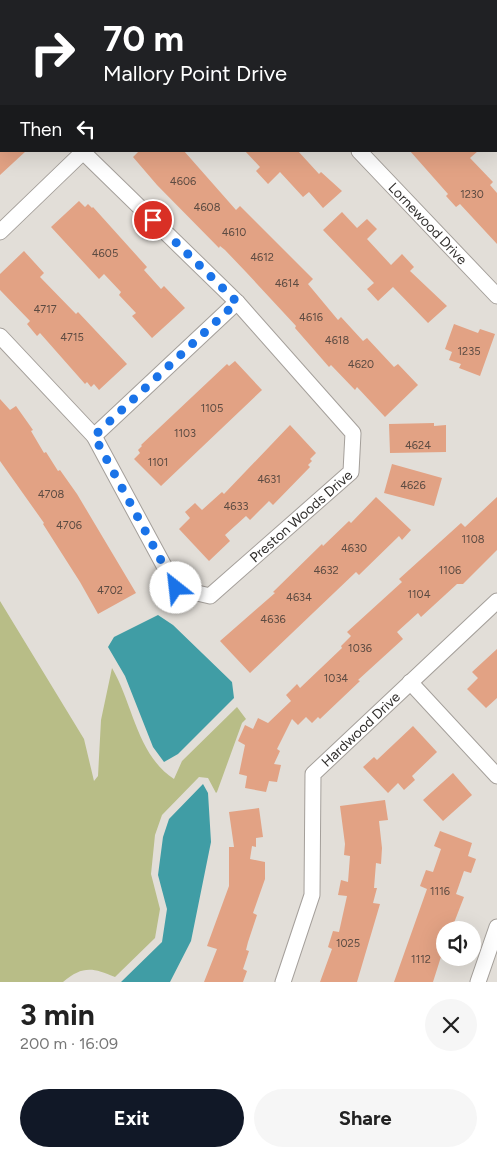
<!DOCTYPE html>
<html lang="en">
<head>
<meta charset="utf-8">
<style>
  :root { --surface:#fff; --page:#f6f6f6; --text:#222; --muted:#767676; --accent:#111827 }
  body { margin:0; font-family:Figtree,sans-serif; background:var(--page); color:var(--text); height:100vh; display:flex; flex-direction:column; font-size:19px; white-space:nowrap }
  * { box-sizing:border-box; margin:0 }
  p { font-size:16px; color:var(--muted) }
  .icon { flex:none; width:28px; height:28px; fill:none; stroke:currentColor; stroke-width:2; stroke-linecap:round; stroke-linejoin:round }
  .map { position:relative; height:982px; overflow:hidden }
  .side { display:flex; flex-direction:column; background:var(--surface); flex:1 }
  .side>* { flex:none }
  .top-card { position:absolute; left:0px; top:0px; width:498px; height:152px; box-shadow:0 5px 20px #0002; background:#202124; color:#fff; overflow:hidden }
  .tools { position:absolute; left:436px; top:921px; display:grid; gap:10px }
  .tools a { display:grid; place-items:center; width:45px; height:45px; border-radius:50%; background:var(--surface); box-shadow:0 5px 20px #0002; font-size:25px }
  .pin { position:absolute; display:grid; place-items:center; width:42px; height:42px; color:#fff; margin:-21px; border:2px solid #fff; border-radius:50%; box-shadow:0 1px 5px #0007 }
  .me { position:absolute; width:55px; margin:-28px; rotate:331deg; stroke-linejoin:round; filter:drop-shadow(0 0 4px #0008) }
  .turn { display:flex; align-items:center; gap:18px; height:105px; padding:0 20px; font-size:22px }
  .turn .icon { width:65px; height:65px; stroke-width:2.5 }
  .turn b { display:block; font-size:35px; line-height:42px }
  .then { display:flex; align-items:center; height:48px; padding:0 20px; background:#0003; gap:10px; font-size:19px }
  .round { display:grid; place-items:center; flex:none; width:52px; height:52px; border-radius:26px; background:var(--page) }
  .overview { display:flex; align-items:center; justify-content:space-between; height:85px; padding:0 20px }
  h1 { font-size:30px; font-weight:700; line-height:38px }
  .action { display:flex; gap:10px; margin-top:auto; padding:10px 20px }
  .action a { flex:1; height:58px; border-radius:30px; background:var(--accent); color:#fff; font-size:20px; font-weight:700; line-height:58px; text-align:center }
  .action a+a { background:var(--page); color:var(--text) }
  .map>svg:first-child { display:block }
  .green { fill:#b8bd87 }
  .water { fill:#409da5 }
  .building { fill:#e2a284 }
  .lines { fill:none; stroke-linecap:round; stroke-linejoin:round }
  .minor-casing { stroke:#a49f9a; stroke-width:17 }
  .minor { stroke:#fff; stroke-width:15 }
  .route { stroke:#1a73e8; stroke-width:9; stroke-dasharray:0 16.2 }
  .labels { text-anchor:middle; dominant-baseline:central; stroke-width:4.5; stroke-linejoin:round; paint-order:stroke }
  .number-label { font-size:11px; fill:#5c4b42 }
  .street-label { font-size:14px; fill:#302e2c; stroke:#e2ded8 }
</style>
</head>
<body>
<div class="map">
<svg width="497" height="982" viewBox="0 0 497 982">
  <rect width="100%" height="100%" fill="#e2ded8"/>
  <!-- green -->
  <path class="green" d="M0,601L84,739L94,781L98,776L101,720L112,668C133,704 137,755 174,779L182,761L237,707L246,719L242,723L217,792L216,793L208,778L199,777L162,815L155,835L151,874L160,909L155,938L115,977C92,967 82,966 63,982H0Z"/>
  <!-- water -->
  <path class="water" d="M158,615L173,625L232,682L234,698L178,754L164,762L153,747L125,676L108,647L114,637Z
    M203,784L208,793L211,842L191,941L170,982H121L162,942L167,909L158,875L163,837L169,819Z"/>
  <!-- building -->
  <path class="building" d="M0,151H26L0,175Z
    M139,151H184L236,210L240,206L313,279L308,284L338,320L341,317L363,341L367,338L394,367L398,364L418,385L385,417L357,387L355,390L331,365L329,367L295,328L296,326L246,272L225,250L220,246L219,248L157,185L133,157Z
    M245,151H298L319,174L321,172L342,191L323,208L309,192L303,197L280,172L268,184L256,171L260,167Z
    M410,151H478L470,158L493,182L490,185L497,193V244L460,204L456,207L446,196L448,194Z
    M79,201L85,207L88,204L92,208L93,207L147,267L144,270L161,289L164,286L185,308L152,338L132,316L136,313L119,295L121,292L104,274L99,279L51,227Z
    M342,212L357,228L367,219L377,229L367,239L391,265L402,254L414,267L410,271L447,306L428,323L393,287L378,301L367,289L374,283L323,230Z
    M24,251L44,273L40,277L76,314L78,312L127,364L99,390L94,384L91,387L87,382L85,384L40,333L37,336L27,324L30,321L0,290V274Z
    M454,324L478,333L480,329L495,334L480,376L459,368L461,364L449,360L452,352L445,349Z
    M235,361L262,390L161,486L134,459L140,453L138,450L142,446L141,445L227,364L229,366Z
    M0,399L10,410L16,406L33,430L31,431L44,453L46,452L58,471L60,470L77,494L136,593L98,614L80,582L43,524L44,523L0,461Z
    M434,423V426L446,425V452L390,453L389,424Z
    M290,425L316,453L310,459L312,461L308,465L310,467L273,505L269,501L250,520L246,516L225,535L230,541L209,561L179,529L190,518L185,512L195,503L202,510L222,492L224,494Z
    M392,464L442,478L434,506L384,493Z
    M376,497L411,530L402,540L399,536L359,575L356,572L250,673L220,641L275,593L273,592L322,544L323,546L349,521L351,523Z
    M497,497V550L463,584H457L421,617L418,613L397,632L403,639L358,680L360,681L320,719L318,717L312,723L306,717L298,725L292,719L277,749L280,751L274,764L281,765L277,782L269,781L266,792L245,788L247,776L239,774L245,745L238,741L245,725L253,729L258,718L268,723L291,701L286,695L297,684L300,688L342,648L341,646L351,636L347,632L402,582L399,579L461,523L465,527Z
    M497,649V698L486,708L467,689L478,678L472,672Z
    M413,726L437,752L412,776L415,780L404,790L398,783L388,793L363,767L374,757L377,760Z
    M453,773L472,795L443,821L423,800Z
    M385,800L388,820L379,821L382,848L381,864L376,863L374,888H377L373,903L380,904L357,982H320L332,949L328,947L333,931L339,932L347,896L338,895L341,880L348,882L350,856L344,855L345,844L340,806Z
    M259,808L263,837L256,838V847L252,846L250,859L265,862V879L253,913L257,915L248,942L246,950L249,951L243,969L247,971L243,982H204L217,949L207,946L229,886V847H234L229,812Z
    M440,831L472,843L468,856L476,859L471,873L464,871L456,894L464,897L452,928L445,926V944L433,982H394L427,889L420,886L426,870L433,872L441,849L434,846Z"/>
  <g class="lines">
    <defs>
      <g id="minor">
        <path d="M217,0L218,1"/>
        <path d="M493,0L495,1"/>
        <path d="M0,53L1,54"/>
        <path id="s1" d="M359,151L497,296"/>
        <path d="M0,232L83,152"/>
        <path id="s2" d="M0,336L94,436L176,588L210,596L351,472L353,433L237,302L82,151"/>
        <path d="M94,436L237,302"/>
        <path d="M410,682L497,776"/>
        <path id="s3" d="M283,982L312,895L313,774L497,601"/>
        <path d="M478,982L497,927"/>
      </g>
    </defs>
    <!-- minor casing -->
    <use href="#minor" class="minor-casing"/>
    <!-- minor -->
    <use href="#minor" class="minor"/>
  </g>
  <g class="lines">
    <!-- route -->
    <path class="route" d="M153,220L237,302L94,436L176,588"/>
  </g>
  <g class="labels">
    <!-- number labels -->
    <g class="number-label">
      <text x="183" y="181">4606</text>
      <text x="472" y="194">1230</text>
      <text x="207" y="207">4608</text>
      <text x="234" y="232">4610</text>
      <text x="105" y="253">4605</text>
      <text x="262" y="257">4612</text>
      <text x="287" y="283">4614</text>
      <text x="45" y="309">4717</text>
      <text x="311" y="317">4616</text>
      <text x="72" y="337">4715</text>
      <text x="337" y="340">4618</text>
      <text x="469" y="351">1235</text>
      <text x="361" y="364">4620</text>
      <text x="212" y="408">1105</text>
      <text x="185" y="433">1103</text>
      <text x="418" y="445">4624</text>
      <text x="158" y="462">1101</text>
      <text x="269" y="479">4631</text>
      <text x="413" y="485">4626</text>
      <text x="51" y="494">4708</text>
      <text x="236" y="506">4633</text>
      <text x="69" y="525">4706</text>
      <text x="473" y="539">1108</text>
      <text x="354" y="548">4630</text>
      <text x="326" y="570">4632</text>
      <text x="450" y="570">1106</text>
      <text x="110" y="590">4702</text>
      <text x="419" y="594">1104</text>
      <text x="299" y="597">4634</text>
      <text x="273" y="619">4636</text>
      <text x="360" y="648">1036</text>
      <text x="336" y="678">1034</text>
      <text x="440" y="891">1116</text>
      <text x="348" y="943">1025</text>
      <text x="421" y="959">1112</text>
    </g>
    <!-- street labels -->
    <g class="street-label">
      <text stroke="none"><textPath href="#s1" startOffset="100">Lornewood Drive</textPath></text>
      <text stroke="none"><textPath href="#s2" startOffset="466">Preston Woods Drive</textPath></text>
      <text stroke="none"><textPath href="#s3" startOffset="278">Hardwood Drive</textPath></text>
    </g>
  </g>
</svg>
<div class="tools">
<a><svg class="icon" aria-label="sound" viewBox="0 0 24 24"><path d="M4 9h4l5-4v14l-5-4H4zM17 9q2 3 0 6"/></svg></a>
</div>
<div class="pin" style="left:153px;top:220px;background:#d93025"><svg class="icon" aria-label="arrive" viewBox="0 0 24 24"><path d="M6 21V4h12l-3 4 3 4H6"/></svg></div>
<svg class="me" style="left:176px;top:588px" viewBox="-20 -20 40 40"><circle r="19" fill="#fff"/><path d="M0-13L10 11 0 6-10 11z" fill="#1a73e8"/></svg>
<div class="top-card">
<div class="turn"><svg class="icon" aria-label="right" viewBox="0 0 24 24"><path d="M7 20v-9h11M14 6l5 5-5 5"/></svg><div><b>70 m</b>Mallory Point Drive</div></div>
<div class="then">Then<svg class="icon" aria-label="left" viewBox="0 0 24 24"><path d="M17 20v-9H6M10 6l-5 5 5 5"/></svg></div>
</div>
</div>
<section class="side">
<div class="overview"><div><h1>3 min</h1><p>200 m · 16:09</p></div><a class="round"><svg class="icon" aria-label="close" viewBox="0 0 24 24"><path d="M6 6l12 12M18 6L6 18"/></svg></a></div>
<div class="action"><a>Exit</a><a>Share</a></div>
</section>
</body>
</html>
